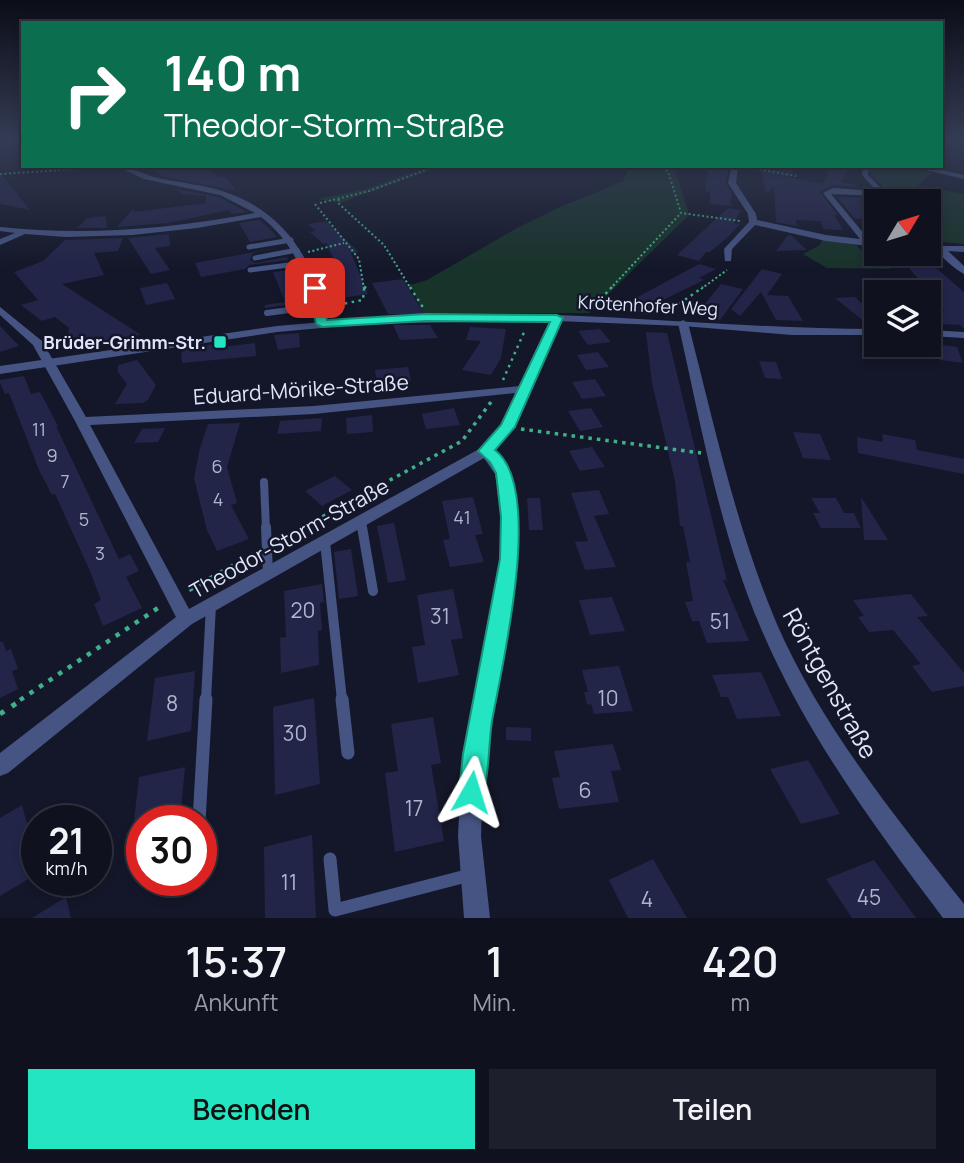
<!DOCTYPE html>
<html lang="de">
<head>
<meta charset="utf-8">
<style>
  :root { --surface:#0f111f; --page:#1d1f2c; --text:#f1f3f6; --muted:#9b9da4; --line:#2f313d; --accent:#23e5c2 }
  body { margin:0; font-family:Manrope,sans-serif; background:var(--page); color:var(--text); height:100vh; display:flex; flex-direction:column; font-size:26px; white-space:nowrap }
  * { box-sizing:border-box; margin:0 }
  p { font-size:23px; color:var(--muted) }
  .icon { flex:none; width:38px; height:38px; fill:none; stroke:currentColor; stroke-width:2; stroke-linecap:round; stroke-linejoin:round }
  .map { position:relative; height:918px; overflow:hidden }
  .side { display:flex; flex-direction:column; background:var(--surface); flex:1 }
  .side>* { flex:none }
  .top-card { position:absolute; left:21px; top:21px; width:922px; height:147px; border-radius:0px; box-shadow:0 4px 10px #0003,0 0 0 2px var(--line); background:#0b6e4f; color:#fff; overflow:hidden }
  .needle { width:46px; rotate:52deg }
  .fabs { position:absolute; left:864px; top:189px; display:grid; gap:14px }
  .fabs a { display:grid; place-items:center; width:77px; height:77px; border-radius:0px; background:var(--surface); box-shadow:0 4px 10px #0003,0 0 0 2px var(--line); font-size:35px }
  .speed { position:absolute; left:21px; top:805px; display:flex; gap:14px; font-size:35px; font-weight:700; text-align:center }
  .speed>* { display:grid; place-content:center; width:91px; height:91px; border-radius:50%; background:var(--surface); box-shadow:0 4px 10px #0003,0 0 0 2px var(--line); line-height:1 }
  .speed small { font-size:18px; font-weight:400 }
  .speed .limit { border:10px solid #d22; background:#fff; color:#111 }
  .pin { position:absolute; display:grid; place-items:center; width:60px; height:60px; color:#fff; margin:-30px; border-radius:14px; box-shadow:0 4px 10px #0006 }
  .me { position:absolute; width:77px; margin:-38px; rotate:6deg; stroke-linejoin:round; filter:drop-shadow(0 0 5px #0008) }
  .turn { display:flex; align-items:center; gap:24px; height:147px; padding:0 28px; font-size:32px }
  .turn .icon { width:91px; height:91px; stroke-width:2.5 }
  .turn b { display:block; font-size:49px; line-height:60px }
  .eta { display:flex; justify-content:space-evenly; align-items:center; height:119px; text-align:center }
  .eta b { font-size:42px; font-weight:600; line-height:49px }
  .action { display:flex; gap:14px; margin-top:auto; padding:14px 28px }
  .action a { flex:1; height:80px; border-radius:0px; background:var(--accent); color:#111; font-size:28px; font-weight:600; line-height:80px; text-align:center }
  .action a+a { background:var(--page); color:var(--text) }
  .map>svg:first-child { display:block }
  .green { fill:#18332a }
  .building { fill:#222548 }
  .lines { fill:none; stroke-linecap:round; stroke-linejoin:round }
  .path-far4 { stroke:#40b08a; stroke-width:2; stroke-dasharray:2 2.5; stroke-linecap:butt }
  .path-far3 { stroke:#40b08a; stroke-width:2.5; stroke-dasharray:2.5 4.5; stroke-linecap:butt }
  .path-far2 { stroke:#40b08a; stroke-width:3.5; stroke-dasharray:3.5 5; stroke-linecap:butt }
  .path-far1 { stroke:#40b08a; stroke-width:4.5; stroke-dasharray:4.5 7; stroke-linecap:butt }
  .path { stroke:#40b08a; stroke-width:5; stroke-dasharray:5 9; stroke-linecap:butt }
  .service-far4 { stroke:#455483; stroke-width:5 }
  .service-far3 { stroke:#455483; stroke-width:6 }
  .service-far2 { stroke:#455483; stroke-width:8 }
  .service-far1 { stroke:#455483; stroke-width:10 }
  .service { stroke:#455483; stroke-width:13 }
  .minor { fill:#455483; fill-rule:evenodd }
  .tertiary { fill:#455483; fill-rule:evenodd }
  .route { fill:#23e5c2; stroke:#17957e; stroke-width:2 }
  .poi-dot { fill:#23e5c2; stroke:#141729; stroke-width:2.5 }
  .labels { text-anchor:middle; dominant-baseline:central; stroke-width:5; stroke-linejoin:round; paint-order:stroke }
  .far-street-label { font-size:18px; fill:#e0e5fb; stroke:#141729 }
  .far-poi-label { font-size:18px; font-weight:bold; fill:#e0e5fb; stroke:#141729; text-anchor:end }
  .number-label { font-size:18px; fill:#b0b5ce }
  .street-label { font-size:21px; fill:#e0e5fb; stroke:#141729 }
  .near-number-label { font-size:21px; fill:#b0b5ce }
  .near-street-label { font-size:24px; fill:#e0e5fb; stroke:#141729 }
</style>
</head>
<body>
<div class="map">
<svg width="964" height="918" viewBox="0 0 964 918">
  <rect width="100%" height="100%" fill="#141729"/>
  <!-- green -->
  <path class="green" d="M430,166H441L340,203L317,199L366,189Z
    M631,166H664L675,169L689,215L589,313H423L410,285L427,280L517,228L562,206L622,182Z
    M874,166H897L933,173L917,185L964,194V244L944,242L929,229V201H898L871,175L870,168Z
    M823,239L856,245L865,254H876L891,269L827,268L803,254L820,245Z"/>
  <!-- building -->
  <path class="building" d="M150,166H202L218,177L224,176L237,191L162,176Z
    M759,166H798L787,177L823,184L831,166H848L842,183L855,184L856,187L833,185L820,192L838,215H834L843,230L824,229L820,221L796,220L797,226L776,222L774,186L767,194Z
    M709,167L729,169L725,182L731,192V206L710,204V192L705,191Z
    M0,173L30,210L0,204Z
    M176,189L219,197L247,212L232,214L229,210L168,223L117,227L134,208V212L206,203V196L183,194Z
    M837,197L870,198L869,202H873L867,220L854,218Z
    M728,208L741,210L734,223L740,224L730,235L710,252H706L699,261L677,255Z
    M106,216L107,228H77L87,218Z
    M260,220L269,228L277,237L250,242L239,223Z
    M326,221L359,252L351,253L368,294L341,298L334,284L340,283L333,270L339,269L326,243L323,244L310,232L316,231L308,224Z
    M169,234L170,246L155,248L170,270L151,274L128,238Z
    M788,235L792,236L807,250L776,251Z
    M123,238L118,251L94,253L104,275L62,284L141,335L66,347L69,328L55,317L42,321L21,305L38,300L14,272L43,261L65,240Z
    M281,247L253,253L250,260L255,263L287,257L288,260L249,265L245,269L201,277L195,263Z
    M910,254H920L964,292V329L960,325L941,324L930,311H945L929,297V292L921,289H927L903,261L906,262L902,257L910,258Z
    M699,264L716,269L699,278L704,280L657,303L662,305L646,315L621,306Z
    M762,269L782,274L767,295L788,296L803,321L776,320L761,292L740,316L731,309Z
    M292,270L304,297L298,298L300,303L265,308V305L285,302L273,272Z
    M403,279L411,292L424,314H388L372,283Z
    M167,283L175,299L146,305L140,288Z
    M721,284L743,289L720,320L697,314Z
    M855,297L877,318V326H870L835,298Z
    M393,325H430L438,338L400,340Z
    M0,326L19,346L0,352Z
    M470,327L506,329L501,358L491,375L462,370L481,341L466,340Z
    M600,329L611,342L588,345L578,331Z
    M646,332L667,333L727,581L723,580L749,641L707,643L699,621H692L685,602L693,601L686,562H690L683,526H680L675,481L652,383Z
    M299,333L300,347L278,350L274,335Z
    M221,343L222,347L255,343L256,356L182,363L181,349Z
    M934,344L957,347L963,363L940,360Z
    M598,352L609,367L586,370L577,355Z
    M137,360L156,385L148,400L143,403L115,404L127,384L118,372V365Z
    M759,361L776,362L782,379L765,378Z
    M408,367L411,381L377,384L375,370Z
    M24,376L31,394L40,392L58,426H56L119,559L130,554L139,571L126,577L142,608L103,626L94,604L101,600L90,571L55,494L52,495L39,470L9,393L5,394L0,383V380Z
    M595,379L606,396L582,399L572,382Z
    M454,408L460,425L426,429L422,414Z
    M591,408L603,427L580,431L568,411Z
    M372,415L373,432L347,434L346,418Z
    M322,418L321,431L277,434L280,421Z
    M240,423L227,467L237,503L231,505L249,539L217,551L207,530L194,478L200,448L208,424Z
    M165,428L158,442L134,443L142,429Z
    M793,432L820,434L831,460L803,458Z
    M882,434L915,440L917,450L964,459V474L858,453L857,437L883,442Z
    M592,447L605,467L580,471L569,451Z
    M335,476L352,490L322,506L305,491Z
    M599,490L609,514L594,516L616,567L585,570L575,542L588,541L571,493Z
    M473,497L483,534L475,535L484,562L450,567L443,540L450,539L442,501Z
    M861,497L888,540H864Z
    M527,498H540L543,530H529Z
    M811,498H836L844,513H854L861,528H821L813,513H820Z
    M394,523L406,580L388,583L377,526Z
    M351,549L358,596L339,599L334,552Z
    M322,584L324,602L320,603L322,630L318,631L319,665L281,673L280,638L286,637L284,591Z
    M453,589L463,638L451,640L459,675L418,683L412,647L425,645L417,595Z
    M911,594L928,616L917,617L964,673V686L932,692L912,666L921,664L893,630L869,632L858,617L864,616L853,600Z
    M612,597L625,631L590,635L579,600Z
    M0,642H3L6,651L11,649L18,669L12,671L18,689L0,698Z
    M619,666L633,711L594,714L591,704L587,705L584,692H588L582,670Z
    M195,671L191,731L147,741L155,678Z
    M761,672L781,716L737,719L728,697H721L712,675Z
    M314,698L320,784L275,795L273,707Z
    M433,717L441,763L431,765L444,841L395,852L385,773L398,771L391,724Z
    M506,727L531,728V741L506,740Z
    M613,744L621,770L611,771L619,802L559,809L552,778L560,777L554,751Z
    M808,760L840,814L801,824L770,769Z
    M185,767L180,821H134L139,777Z
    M22,805L37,861V874L0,896V818Z
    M312,835L316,918H265L264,847Z
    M653,859L687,918H628L609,880Z
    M874,860L916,918H852L826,879Z
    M66,897L71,918H32Z"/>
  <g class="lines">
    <!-- path-far4 -->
    <path class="path-far4" d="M653,166L668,171L681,213L740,221
      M746,167L796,176
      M0,174L110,167
      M339,199L338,203L384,245L411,289
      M320,203L369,191L437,166
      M315,204L359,259L364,289
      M308,252L344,243
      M610,289L681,213
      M701,289L727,270"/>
    <!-- path-far3 -->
    <path class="path-far3" d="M364,287L370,289
      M410,287L424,309
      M331,306L363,300L364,289
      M591,309L612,287
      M668,312L703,287
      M503,380L525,330"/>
    <!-- path-far2 -->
    <path class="path-far2" d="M521,429L701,453
      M300,529L462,441L491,402"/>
    <!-- path-far1 -->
    <path class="path-far1" d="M278,541L304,527
      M189,590L256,553
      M20,700L161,606"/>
    <!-- path -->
    <path class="path" d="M0,714L23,699"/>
    <!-- service-far4 -->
    <path class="service-far4" d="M249,247L291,240
      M255,258L297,250
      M250,270L304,263"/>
    <!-- service-far3 -->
    <path class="service-far3" d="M267,313L319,306"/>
    <!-- service-far2 -->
    <path class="service-far2" d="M264,482L266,529
      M361,522L362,529"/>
    <!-- service-far1 -->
    <path class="service-far1" d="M266,527L268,574
      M362,527L373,591
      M325,542L342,700
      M206,700L211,605"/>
    <!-- service -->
    <path class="service" d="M342,699L348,753
      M199,821L206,699
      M330,859L335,910L470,875"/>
    <!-- minor -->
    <path class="minor" d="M116,166C131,166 146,176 162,179C183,183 204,185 225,192C287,213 315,262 327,324L326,326H318L317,324C309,282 296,244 261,217L197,228L132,235L66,237L25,234L0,245V239L15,233L0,231V227C86,236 170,229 255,213L220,195L144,179Z
      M732,166H738L736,183L756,214L757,220L826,235L860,239L823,193L833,188L877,191L862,175L863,166H869L868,175L894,201H886L881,196L831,194L870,241H877V247L826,241L755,225L732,249L731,261H725L724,249L749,222L748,214L728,183Z
      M929,236L942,246H964V252L948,251L964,266V274C953,268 929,247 929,236Z
      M0,307L42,341L86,417L314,406L520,386L552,318L553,316H561L562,318L514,427L493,451L509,473L516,507L517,548L506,641L483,775L481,836L490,918H464L458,836L461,775L488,641L501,548V507L495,474L484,458L192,624L8,773L0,776V753L176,617L75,421L33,345L0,315ZM516,393L501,426L481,448L189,609L90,425L314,414Z
      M683,320L688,323C714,424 736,527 776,622C821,726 895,816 964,904V918H943C874,826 805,733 760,626C719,530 701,424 678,323Z"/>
    <!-- tertiary -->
    <path class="tertiary" d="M908,166H922L964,175V179Z
      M557,315C664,319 770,329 877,329V335H792L683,326L557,321L377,323L277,332L0,374V366L277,326L377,317Z
      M929,330L964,332V338L929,336Z"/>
  </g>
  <!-- sky -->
  <linearGradient id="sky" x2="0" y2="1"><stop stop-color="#0b0d17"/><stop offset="0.52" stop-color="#343c54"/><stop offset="1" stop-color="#343c54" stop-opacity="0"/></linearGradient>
  <rect width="964" height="268" fill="url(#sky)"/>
  <!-- route -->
  <path class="route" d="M315,284L321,288L327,320L426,314L557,315L563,318L515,427L495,450C545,488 502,665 492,721C488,746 490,778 480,801L471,805L462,801L459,792L463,754L500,559L501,517L496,473L490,462L478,451L501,425L550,322L426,321L322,327L316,324L309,288Z"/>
  <!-- markers -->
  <rect class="poi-dot" x="213" y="335" width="14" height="14" rx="3.5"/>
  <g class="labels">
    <!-- far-street labels -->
    <g class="far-street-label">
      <text transform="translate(648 305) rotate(3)">Krötenhofer Weg</text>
    </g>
    <!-- far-poi labels -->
    <g class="far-poi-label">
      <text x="206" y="342">Brüder-Grimm-Str.</text>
    </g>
    <!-- number labels -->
    <g class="number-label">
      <text x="39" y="429">11</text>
      <text x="52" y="455">9</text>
      <text x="217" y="466">6</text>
      <text x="65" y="481">7</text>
      <text x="218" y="499">4</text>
      <text x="462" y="517">41</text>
      <text x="84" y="519">5</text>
      <text x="100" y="553">3</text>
    </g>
    <!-- street labels -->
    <g class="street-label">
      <text transform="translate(301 389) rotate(-4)">Eduard-Mörike-Straße</text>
      <text transform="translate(289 538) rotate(-29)">Theodor-Storm-Straße</text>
    </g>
    <!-- near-number labels -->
    <g class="near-number-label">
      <text x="303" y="610">20</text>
      <text x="440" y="616">31</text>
      <text x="720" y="621">51</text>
      <text x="608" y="698">10</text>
      <text x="172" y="703">8</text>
      <text x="295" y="733">30</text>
      <text x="585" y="790">6</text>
      <text x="414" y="808">17</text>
      <text x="289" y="882">11</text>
      <text x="869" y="897">45</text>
      <text x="647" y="899">4</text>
    </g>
    <!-- near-street labels -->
    <g class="near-street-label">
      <text transform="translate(831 683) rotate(61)">Röntgenstraße</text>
    </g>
  </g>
</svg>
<div class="fabs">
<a><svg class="needle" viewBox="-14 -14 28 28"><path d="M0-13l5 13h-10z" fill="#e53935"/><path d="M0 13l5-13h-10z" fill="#9b9da4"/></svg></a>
<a><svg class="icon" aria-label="layers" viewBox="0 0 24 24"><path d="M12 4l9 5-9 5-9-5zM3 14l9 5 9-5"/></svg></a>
</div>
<div class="speed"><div>21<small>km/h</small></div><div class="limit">30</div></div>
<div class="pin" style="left:315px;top:288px;background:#d93025"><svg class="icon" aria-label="arrive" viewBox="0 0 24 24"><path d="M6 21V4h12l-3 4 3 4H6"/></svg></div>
<svg class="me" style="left:471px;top:792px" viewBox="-20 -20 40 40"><path d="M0-17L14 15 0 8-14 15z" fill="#23e5c2" stroke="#fff" stroke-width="4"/></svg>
<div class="top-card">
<div class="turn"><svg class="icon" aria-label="right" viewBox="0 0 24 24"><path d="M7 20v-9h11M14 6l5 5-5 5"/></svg><div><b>140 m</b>Theodor-Storm-Straße</div></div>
</div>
</div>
<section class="side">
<div class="eta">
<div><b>15:37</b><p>Ankunft</p></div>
<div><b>1</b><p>Min.</p></div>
<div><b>420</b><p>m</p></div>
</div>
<div class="action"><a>Beenden</a><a>Teilen</a></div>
</section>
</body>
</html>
